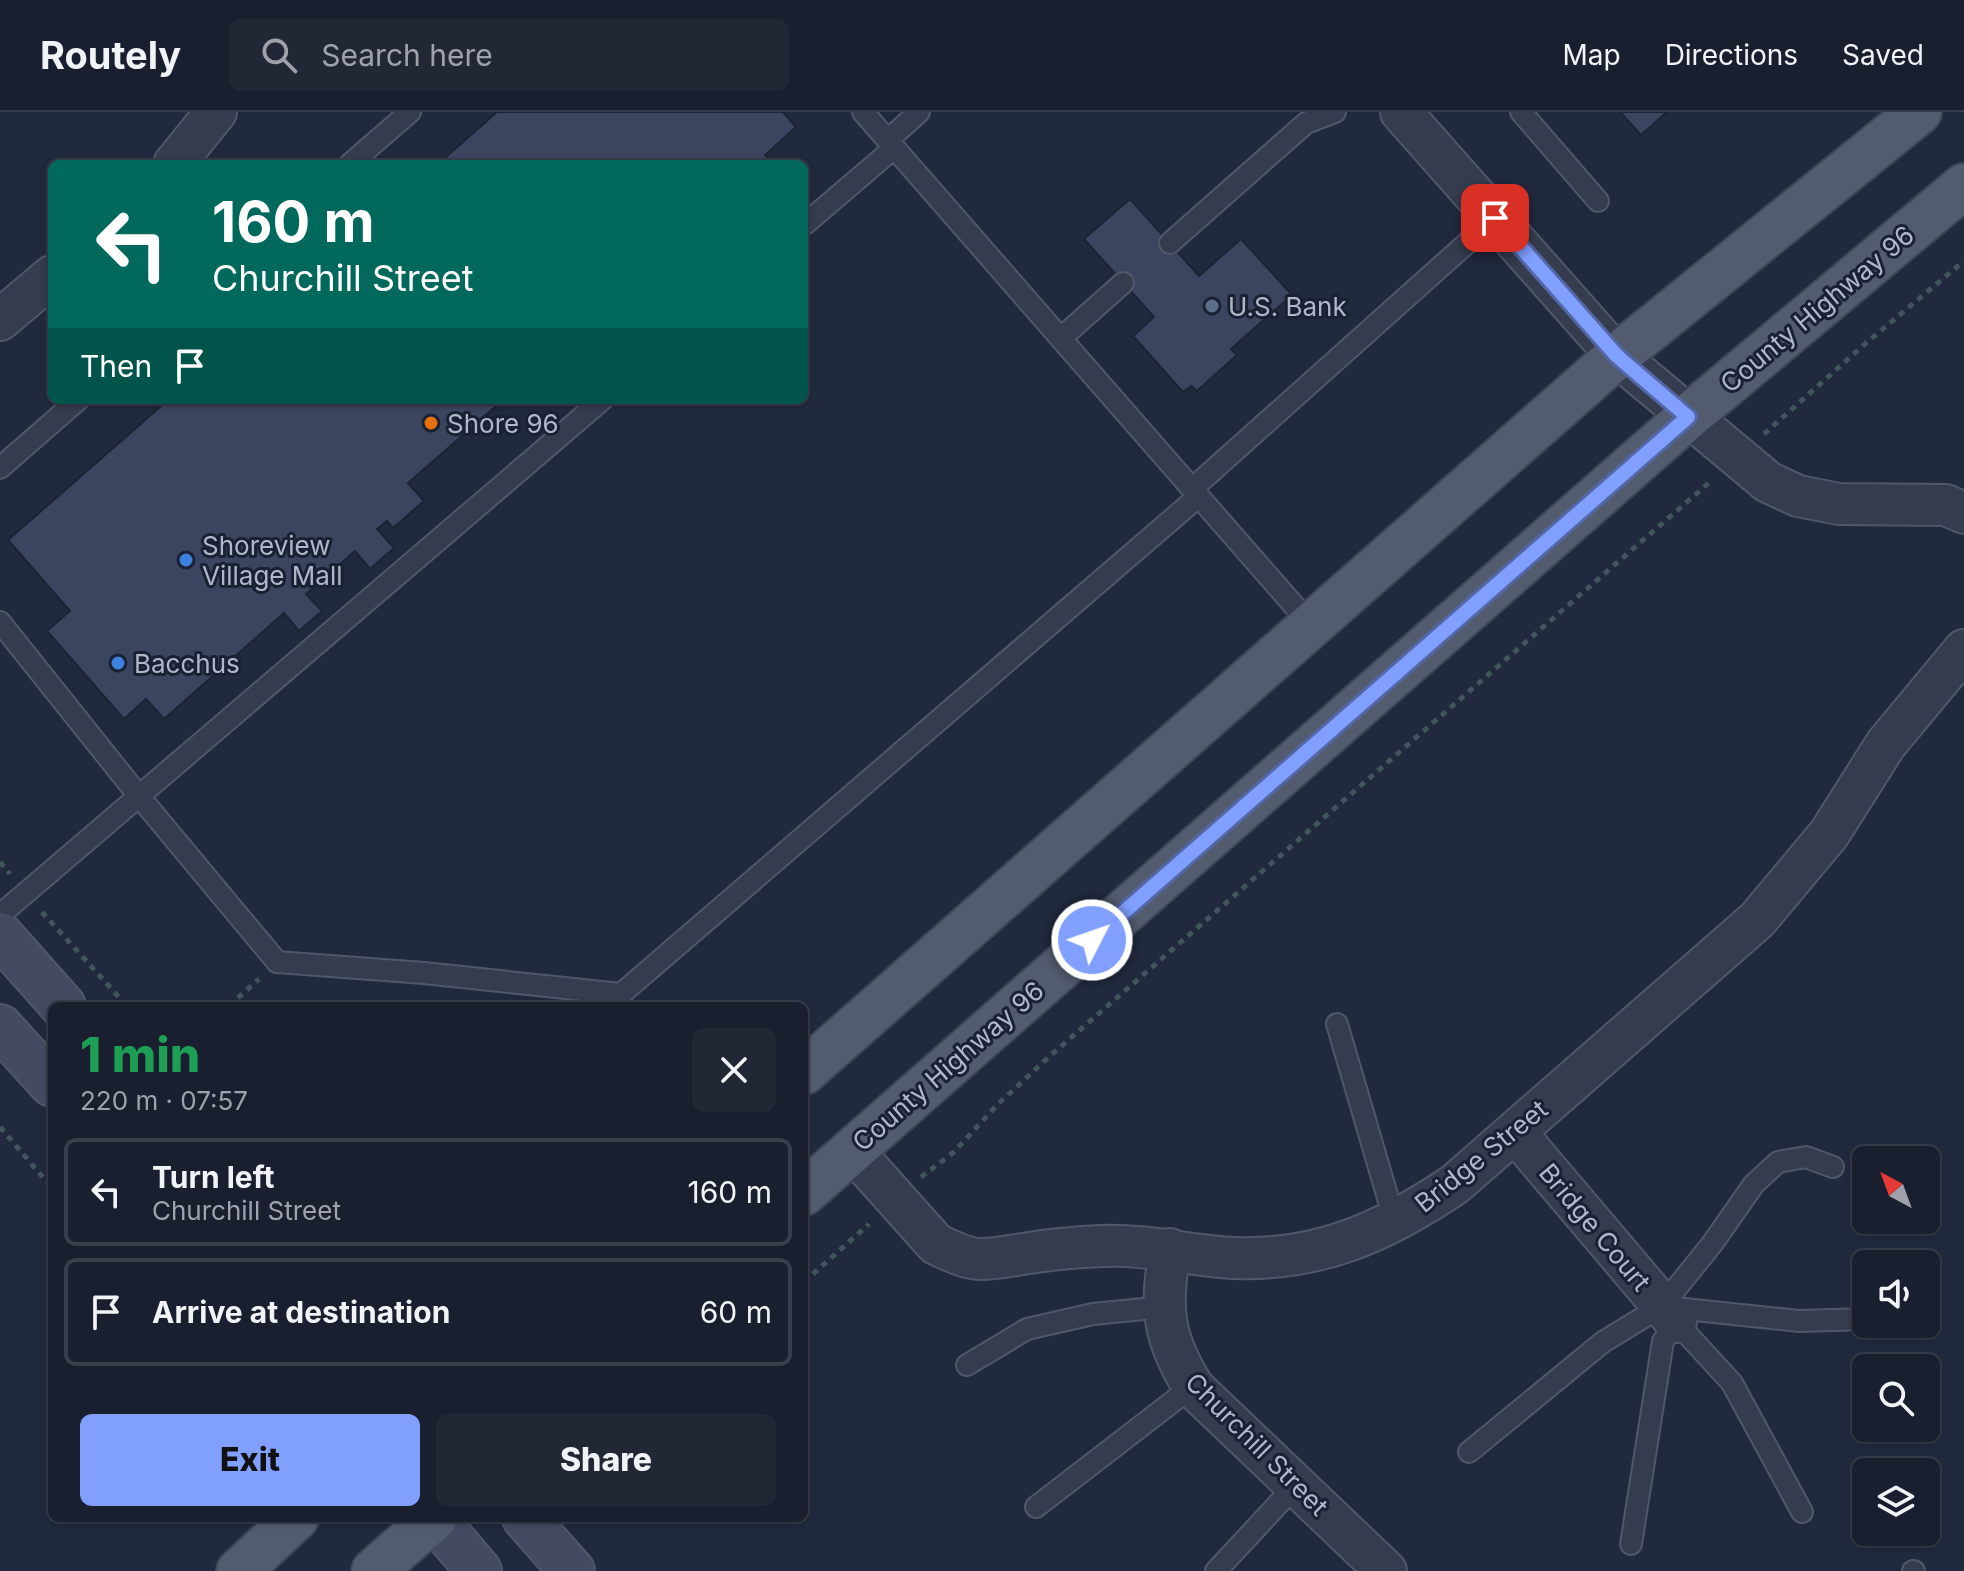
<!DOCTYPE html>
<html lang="en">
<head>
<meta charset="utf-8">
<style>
  :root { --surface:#191f2e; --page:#222736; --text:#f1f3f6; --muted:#9fa2aa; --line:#373d4a; --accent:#809fff }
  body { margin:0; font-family:Inter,sans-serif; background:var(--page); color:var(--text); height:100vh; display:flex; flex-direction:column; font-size:30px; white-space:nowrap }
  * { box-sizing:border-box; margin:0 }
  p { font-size:26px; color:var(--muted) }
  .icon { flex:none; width:44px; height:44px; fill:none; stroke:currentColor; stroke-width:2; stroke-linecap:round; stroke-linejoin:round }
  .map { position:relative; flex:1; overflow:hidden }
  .sheet { position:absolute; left:48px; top:890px; width:760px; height:520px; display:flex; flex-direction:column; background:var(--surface); border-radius:12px; box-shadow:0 2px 6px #0004,0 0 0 2px var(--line) }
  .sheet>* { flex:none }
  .top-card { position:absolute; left:48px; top:48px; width:760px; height:244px; border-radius:12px; box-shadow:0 2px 6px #0004,0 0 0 2px var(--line); background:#00695c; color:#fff; overflow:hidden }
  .needle { width:52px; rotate:319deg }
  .buttons { position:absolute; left:1852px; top:1034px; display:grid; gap:16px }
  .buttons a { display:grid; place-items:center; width:88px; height:88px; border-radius:12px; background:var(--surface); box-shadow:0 2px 6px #0004,0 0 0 2px var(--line); font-size:40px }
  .pin { position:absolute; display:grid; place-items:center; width:68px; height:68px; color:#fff; margin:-34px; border-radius:16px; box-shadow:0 4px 12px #0006 }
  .me { position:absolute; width:88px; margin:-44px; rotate:49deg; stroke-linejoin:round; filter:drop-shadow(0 0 6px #0008) }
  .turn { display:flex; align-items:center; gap:28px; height:168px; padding:0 32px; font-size:36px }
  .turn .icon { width:104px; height:104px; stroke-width:2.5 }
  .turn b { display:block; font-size:56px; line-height:68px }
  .then { display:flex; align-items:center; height:76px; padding:0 32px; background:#0003; gap:16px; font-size:30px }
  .round { display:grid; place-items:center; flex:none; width:84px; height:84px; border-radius:12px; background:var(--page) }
  .headline { display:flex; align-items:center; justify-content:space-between; height:136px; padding:0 32px }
  h1 { font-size:48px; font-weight:800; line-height:60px; color:#1e9e55 }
  .action { display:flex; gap:16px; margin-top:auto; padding:16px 32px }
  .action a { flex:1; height:92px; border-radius:12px; background:var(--accent); color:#111; font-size:32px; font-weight:800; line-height:92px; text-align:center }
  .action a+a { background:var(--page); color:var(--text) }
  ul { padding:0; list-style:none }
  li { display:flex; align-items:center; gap:24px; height:108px; margin:0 16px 12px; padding:0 16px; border:4px solid var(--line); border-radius:12px }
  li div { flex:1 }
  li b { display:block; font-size:30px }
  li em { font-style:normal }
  header { display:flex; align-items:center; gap:48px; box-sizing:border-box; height:112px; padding:0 40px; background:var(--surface); border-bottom:2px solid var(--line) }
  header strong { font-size:38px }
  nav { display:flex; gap:44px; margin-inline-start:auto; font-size:28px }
  .search { width:560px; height:72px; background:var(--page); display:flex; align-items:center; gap:20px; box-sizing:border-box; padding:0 28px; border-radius:12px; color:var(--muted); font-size:30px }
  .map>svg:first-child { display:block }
  .building { fill:#3c455f; stroke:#1c2335; stroke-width:2 }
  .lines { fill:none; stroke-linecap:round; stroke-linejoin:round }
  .service-casing { stroke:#505769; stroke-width:24 }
  .minor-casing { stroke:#505769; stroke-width:44 }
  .secondary-casing { stroke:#505769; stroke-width:48 }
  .primary-casing { stroke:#3e4557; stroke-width:48 }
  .path { stroke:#41555c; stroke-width:5; stroke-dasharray:6 6; stroke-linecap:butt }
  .service { stroke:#353c4e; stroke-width:20 }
  .minor { stroke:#353c4e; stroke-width:40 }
  .secondary { stroke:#434a62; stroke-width:44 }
  .primary { stroke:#535b6e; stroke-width:44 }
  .route-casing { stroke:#5367a6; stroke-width:20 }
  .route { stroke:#809fff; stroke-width:14 }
  .service-dot { fill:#5c6f8a; stroke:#1a2133; stroke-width:3 }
  .food-dot { fill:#e8710a; stroke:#1a2133; stroke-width:3 }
  .shop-dot { fill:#3f7fe0; stroke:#1a2133; stroke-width:3 }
  .labels { text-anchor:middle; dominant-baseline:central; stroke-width:6; stroke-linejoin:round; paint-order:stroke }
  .poi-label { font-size:26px; fill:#b0b7ca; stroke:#1a2133; text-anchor:start }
  .street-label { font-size:26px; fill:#b0b7ca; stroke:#1a2133 }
</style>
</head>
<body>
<header>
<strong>Routely</strong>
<div class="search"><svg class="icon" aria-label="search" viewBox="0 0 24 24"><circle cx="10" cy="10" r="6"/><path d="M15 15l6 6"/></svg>Search here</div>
<nav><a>Map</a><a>Directions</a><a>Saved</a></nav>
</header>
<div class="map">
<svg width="1964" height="1459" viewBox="0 0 1964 1459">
  <rect width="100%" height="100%" fill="#21293e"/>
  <!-- building -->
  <path class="building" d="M497,0H783L796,15L765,43L773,52H438Z
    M1620,0H1667L1641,23Z
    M1130,87L1199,164L1241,127L1292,183L1231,237L1237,243L1197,279L1191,274L1183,280L1133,224L1154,205L1084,127Z
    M168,288H503L408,371L424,389L393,416L387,409L377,417L394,436L370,457L355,439L306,482L322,499L299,519L284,501L164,607L146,587L124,607L47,519L70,499L8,428Z"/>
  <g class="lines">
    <defs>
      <path id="service" d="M863,0L1311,513
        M1521,0L1598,89
        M888,28L919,0
        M350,52L410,0
        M804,113L894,36
        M1170,131L1306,11L1335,0
        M1061,226L1123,171
        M0,356L78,288
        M1192,377L1495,106
        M0,510L138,683L277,850L424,861L621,882L1199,384
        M0,803L602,288
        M1337,912L1395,1110
        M1666,1195L1799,1209L1866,1207
        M967,1253L1027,1217L1093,1202L1164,1195
        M1469,1340L1603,1230L1662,1194L1712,1132L1754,1072L1778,1050L1806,1045L1833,1055
        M1036,1395L1193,1274
        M1631,1432L1663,1229L1676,1210L1732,1271L1802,1400
        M1216,1459L1296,1373
        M1913,1459H1914"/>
      <path id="minor" d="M1401,0L1617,244L1768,370L1798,384L1839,392L1946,393L1964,401
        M174,52L216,0
        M0,208L52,164
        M1515,1020L1676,1210
        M852,1038L936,1132C949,1138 966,1147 981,1147C997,1147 1014,1143 1029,1141C1054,1137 1078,1135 1102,1134C1147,1132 1190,1144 1235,1146C1320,1149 1386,1119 1455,1072L1757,808L1829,722L1886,632L1964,538
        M1170,1137C1160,1196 1162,1225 1194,1276L1386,1459"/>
      <path id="secondary" d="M0,823L63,894
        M0,915L52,972
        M434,1406L479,1459
        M525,1406L572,1459"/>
      <path id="primary" d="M804,960L1617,244L1919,0
        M804,1081L1688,305L1964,74
        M239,1459L296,1406
        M374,1459L434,1406"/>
    </defs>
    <!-- service casing -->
    <use href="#service" class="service-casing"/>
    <!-- minor casing -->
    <use href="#minor" class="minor-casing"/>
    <!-- secondary casing -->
    <use href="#secondary" class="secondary-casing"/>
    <!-- primary casing -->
    <use href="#primary" class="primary-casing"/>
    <!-- path -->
    <path class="path" d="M1764,322L1866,231L1964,149
      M0,750L10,762
      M42,800L127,894
      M229,894L259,867
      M0,1015L52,1076
      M921,1065L954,1040L997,993L1051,943L1711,369
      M804,1170L869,1112"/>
    <!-- service -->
    <use href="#service" class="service"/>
    <!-- minor -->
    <use href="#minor" class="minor"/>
    <!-- secondary -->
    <use href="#secondary" class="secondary"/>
    <!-- primary -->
    <use href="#primary" class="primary"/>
  </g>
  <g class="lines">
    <defs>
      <path id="route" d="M1092,828L1688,305L1617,244L1495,106"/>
    </defs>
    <!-- route casing -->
    <use href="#route" class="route-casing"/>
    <!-- route -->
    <use href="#route" class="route"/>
  </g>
  <!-- markers -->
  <circle class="service-dot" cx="1212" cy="194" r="8"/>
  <circle class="food-dot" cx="431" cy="311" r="8"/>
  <g class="shop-dot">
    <circle cx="186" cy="448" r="8"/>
    <circle cx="118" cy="551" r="8"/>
  </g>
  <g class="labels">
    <!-- poi labels -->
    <g class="poi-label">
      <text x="1228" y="194">U.S. Bank</text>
      <text x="447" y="311">Shore 96</text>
      <text x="202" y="433">Shoreview<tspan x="202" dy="30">Village Mall</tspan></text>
      <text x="134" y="551">Bacchus</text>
    </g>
    <!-- street labels -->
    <g class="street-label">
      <text transform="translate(1817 197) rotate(-40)">County Highway 96</text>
      <text transform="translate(948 954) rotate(-41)">County Highway 96</text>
      <text transform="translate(1481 1044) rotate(-39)">Bridge Street</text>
      <text transform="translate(1595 1115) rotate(50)">Bridge Court</text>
      <text transform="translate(1257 1332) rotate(45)">Churchill Street</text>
    </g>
  </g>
</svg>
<div class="buttons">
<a><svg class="needle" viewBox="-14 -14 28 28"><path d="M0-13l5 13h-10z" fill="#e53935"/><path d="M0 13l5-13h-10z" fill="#9fa2aa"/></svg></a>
<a><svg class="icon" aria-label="sound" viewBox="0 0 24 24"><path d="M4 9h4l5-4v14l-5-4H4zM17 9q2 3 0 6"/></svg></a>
<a><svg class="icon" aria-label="search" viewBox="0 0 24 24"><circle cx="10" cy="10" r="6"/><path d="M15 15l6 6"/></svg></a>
<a><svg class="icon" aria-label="layers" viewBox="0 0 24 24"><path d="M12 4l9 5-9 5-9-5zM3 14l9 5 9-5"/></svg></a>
</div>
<div class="pin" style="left:1495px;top:106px;background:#d93025"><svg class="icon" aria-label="arrive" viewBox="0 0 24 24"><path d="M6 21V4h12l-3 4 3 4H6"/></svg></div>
<svg class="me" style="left:1092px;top:828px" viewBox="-20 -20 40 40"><circle r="17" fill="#809fff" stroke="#fff" stroke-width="3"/><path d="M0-11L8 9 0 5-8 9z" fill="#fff"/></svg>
<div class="top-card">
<div class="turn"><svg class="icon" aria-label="left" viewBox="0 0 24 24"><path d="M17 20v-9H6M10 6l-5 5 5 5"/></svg><div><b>160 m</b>Churchill Street</div></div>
<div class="then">Then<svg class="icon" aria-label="arrive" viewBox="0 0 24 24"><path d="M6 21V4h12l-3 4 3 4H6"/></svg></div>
</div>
<section class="sheet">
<div class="headline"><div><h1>1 min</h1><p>220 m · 07:57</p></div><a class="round"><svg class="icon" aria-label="close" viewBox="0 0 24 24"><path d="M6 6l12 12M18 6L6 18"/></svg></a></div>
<ul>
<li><svg class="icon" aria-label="left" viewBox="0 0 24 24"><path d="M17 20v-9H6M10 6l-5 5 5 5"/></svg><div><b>Turn left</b><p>Churchill Street</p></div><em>160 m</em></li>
<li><svg class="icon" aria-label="arrive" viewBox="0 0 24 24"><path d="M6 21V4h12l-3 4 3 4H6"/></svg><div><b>Arrive at destination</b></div><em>60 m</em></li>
</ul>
<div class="action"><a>Exit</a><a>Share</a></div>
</section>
</div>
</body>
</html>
